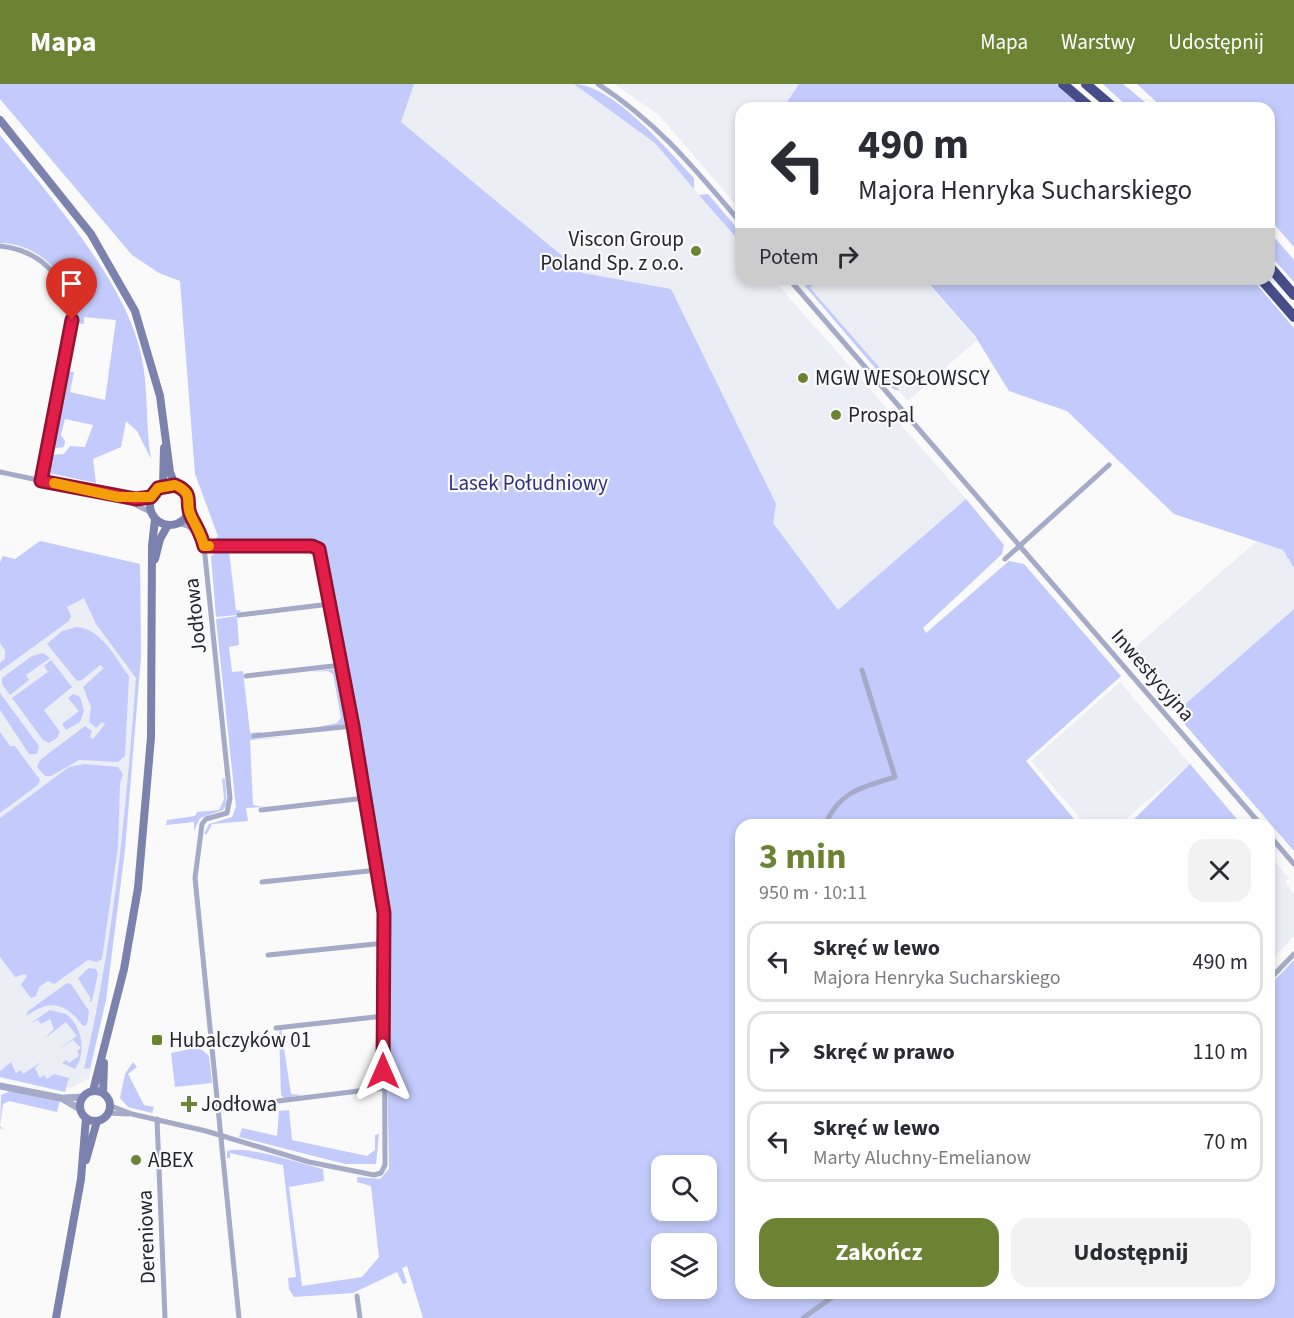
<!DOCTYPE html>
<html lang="pl">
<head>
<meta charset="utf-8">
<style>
  :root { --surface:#fff; --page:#f2f2f3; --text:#2b2b33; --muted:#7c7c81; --line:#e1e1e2; --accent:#6d8334 }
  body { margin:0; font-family:"Source Sans 3",sans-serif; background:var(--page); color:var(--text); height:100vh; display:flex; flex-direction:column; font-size:22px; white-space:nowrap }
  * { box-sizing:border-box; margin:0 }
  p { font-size:20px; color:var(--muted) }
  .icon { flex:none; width:33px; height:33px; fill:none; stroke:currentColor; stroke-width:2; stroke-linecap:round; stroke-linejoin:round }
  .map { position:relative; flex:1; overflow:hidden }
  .drawer { position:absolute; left:735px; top:735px; width:540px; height:480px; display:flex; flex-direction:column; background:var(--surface); border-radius:18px; box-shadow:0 3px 9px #0003 }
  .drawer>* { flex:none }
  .hud { position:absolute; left:735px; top:18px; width:540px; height:183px; border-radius:18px; box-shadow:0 3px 9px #0003; background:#fff; color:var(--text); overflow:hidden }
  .controls { position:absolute; left:651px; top:1071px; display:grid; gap:12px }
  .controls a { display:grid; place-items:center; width:66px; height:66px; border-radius:12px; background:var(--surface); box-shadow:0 3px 9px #0003; font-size:30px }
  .pin { position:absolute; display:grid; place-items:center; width:51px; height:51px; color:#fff; margin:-62px -26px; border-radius:50% 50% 50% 0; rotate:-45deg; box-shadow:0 0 6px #0007 }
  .pin .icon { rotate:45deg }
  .me { position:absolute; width:66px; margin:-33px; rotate:0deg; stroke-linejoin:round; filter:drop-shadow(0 0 4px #0008) }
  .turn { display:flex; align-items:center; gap:21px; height:126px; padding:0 24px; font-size:27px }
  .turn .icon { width:78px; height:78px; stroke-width:2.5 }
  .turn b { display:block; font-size:42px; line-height:51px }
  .then { display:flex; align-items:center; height:57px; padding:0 24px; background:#0003; gap:12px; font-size:22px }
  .round { display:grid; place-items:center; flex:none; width:63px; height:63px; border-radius:18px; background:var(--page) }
  .overview { display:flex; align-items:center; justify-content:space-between; height:102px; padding:0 24px }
  h1 { font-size:36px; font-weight:700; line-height:45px; color:var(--accent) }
  .cta { display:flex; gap:12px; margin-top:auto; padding:12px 24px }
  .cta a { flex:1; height:69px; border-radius:18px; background:var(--accent); color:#fff; font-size:24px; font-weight:700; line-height:69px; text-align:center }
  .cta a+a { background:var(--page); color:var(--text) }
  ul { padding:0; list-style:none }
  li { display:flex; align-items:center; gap:18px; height:81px; margin:0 12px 9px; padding:0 12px; border:3px solid var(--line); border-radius:18px }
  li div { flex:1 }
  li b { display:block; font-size:22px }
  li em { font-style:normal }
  header { display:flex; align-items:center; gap:36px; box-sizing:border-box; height:84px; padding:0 30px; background:var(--accent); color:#fff }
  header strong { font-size:28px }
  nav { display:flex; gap:33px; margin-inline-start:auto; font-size:21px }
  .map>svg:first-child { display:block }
  .built { fill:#eceef5 }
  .green { fill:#c2cbfb; fill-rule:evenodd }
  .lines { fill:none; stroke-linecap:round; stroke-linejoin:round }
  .minor { stroke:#a4aac7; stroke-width:5 }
  .tertiary { stroke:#a4aac7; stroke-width:7 }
  .secondary { stroke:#7b82ad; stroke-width:8 }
  .motorway { stroke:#464d88; stroke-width:10 }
  .route-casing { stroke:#92132f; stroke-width:15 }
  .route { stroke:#e11d48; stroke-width:10 }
  .slow { stroke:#f59e0b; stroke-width:10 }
  .poi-dot { fill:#6d8334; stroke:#fafafa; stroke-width:2 }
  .labels { text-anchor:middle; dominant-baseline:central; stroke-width:4.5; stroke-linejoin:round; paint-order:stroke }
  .poi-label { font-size:21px; fill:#23252f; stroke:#fafafa; text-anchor:start }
  .park-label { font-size:21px; fill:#2f317d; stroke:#fafafa }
  .street-label { font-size:21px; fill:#23252f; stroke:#fafafa }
</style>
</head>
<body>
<header>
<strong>Mapa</strong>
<nav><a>Mapa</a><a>Warstwy</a><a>Udostępnij</a></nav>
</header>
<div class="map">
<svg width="1294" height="1234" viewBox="0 0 1294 1234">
  <rect width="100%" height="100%" fill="#fafafa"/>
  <!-- built -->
  <path class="built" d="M414,0H575L629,37L655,59L741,159V195H773L966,415L838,526L585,190L401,38Z
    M614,0H799L783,24H741V127L659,31Z
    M810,195H924L977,256L908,317L809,204L814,200Z
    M40,457L140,480L141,573L106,916L89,994L71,1004L8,989L0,993V486Z
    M1257,457L1283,466L1294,484V525L1175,629L1126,571Z
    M1120,598L1190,680L1119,741H1086L1031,677Z
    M1269,771L1289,794L1285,798L1294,810V852L1269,879Z"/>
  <!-- green -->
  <path class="green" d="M0,0H414L401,38L583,189L671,205L776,420L773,439L838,526L966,415L1004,461L1002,470L923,544L926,549L1009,477L1024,480L1121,592L1026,677L1079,741H741V1209H1269V902L1294,876V1234H423L407,1182L402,1184L407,1199L403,1200L397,1188L353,1209L294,1213L289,1205L288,1194L296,1193L283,1081L230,1069V1074H227V1067C247,1061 299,1079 323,1085L324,1097L289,1103L302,1202L362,1193L379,1173L371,1102L357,1098V1093L380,1095L389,1085V1077L387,989L389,852L384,799L370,708L324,465L317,458L211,459L218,452L195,390L180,197L159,189L132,171L0,15ZM662,1082H706V1126H662ZM662,1160H706V1204H662Z
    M574,0C612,0 669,67 694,94V105L655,59Z
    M799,0H1056L1084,24H783Z
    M1103,0H1123L1152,24H1129Z
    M1137,0H1294V163L1269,134V24H1163Z
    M0,51C47,108 125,197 141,270C149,305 145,340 151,375L137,347L126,337L121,363L93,375L96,399L45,388L49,371L64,370L70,362L85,363L93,341L65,335L61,351L65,357L64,363L50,365L67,287L74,288L70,308L105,316L116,236L84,233V240L75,239C73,197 44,160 0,159Z
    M708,110L741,149V159L699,111Z
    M1269,147L1294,176V198L1269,170Z
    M806,195L814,200L810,204L900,307L893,305L805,202Z
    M925,195H1252L1294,244V484L1283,466L1174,430L1067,327L1009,307L975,252Z
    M40,457L140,480L141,573L125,766L106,916L90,984L84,985C114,856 126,726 136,594L96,540L84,514L67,523L71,532L69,537L0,587V579L5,575V566L0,559V478L3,472L15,475Z
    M229,467L236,526H241L237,531L216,533L211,472L217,468Z
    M1294,525V767L1175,629Z
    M237,532L239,561L229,563L232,588L243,587L250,649L262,648L254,655L295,652L250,656L253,721L264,723L246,724L248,737L212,740L207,750H204L209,740L232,733L236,723L216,535Z
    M77,543C102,545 115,574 129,592L125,672L118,678L79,676L51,692H45L37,683L40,676L85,642L92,647L90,653L93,655L105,640L102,638L96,644L89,638L91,623L83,603L104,584L100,581L82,596L77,597L47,560L62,547Z
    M43,569L50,574L26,591L29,596L10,611L2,600V594L32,572Z
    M51,576L72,603L44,626L60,648L57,654L49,659L43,656L12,614L48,588L44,582Z
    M335,585L339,589L347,630L346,640L314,644L337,639L341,634L333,590L328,587L309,588Z
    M0,609L39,662L37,670H29L0,626Z
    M73,610L80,613L84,627L80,638L66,646L62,640L79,627L68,614Z
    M0,648L10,662H15L40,696L38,701L0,729Z
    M84,680L118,683L123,690L120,700L118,763L102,875L97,878L88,876L54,900L48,897L39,903L36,912L31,914L21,901L27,892L25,890L15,893L0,873V734L69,683Z
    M1190,680L1242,741H1128Z
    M222,694L225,695L227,720L223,726L200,734L194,747V738L166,741L167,736L195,732L197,728L219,726L224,715Z
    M89,884L96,885L98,890L92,917L88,918L91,915L78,894Z
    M67,899L71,900L89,927L87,941L83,942C71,926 57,915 38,925C33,927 30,930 26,932L28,927Z
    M50,926L66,930C82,942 87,968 75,985L62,979L66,976L69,979L79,972L77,967L81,964L73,956L54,968L77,952L66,938L44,955L54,945L50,935L41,940L38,936L31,939Z
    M281,945L291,1010L303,1011L284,1014L281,1011L279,948Z
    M199,963L209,972L212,999L175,1003L171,969Z
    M11,978L16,989L21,986L23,990L41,978L35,984L40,994L44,991L47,995L54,990L69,994L65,1008L0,993V987Z
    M133,978L137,983L128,990L144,1021L154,1023L152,1029L128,1023L120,1014L125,990Z
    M10,1007L60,1016L57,1028L9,1017L3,1020L0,1042L4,1046L0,1044L1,1011Z
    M289,1026L292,1056L367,1072L375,1066V1051L379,1050L376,1080H345L239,1053L242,1044L277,1052L279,1027Z"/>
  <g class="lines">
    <!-- minor -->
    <path class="minor" d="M598,0C659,40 694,84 741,139
      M0,162C47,167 74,203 71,249L41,397
      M789,195L1261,741
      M0,388L118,413H151
      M126,416L150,428
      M189,429L201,445L204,462L230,714L227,729L206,735L202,740L195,794L239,1234
      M178,439L188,442L202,453
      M1005,475L1109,381
      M239,531L330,520
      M246,592L342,581
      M254,652L353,642
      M261,726L365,714
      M825,741C839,707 863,703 895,693L862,586
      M1269,751L1294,780
      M262,798L378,786
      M268,871L385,859
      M1269,896L1294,870
      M276,944L384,932
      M278,1017L383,1004
      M111,1022L132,1030L206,1047L309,1078L374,1091L381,1089L385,1081L384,829L353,642L319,465L312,462H204
      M109,1029L128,1030
      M157,1035L165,1234
      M357,1212L360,1234
      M803,1234L838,1209"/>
    <!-- tertiary -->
    <path class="tertiary" d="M0,1002L61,1014L80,1025
      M64,1014L83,1013"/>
    <!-- secondary -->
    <path class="secondary" d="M0,36L91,150L135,227L160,312L170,388L175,401
      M150 421a20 20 0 1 1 40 0a20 20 0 1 1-40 0Z
      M163,402L164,364
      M155,475L160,455L168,441
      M80 1022a15 15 0 1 1 30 0a15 15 0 1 1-30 0Z
      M93,1007L124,885L138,804L151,653L152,462L155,435
      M103,1009L104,979
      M86,1076L97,1037
      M56,1234L81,1095L86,1034"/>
    <!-- motorway -->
    <path class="motorway" d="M1063,0L1091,24
      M1086,0L1114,24
      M1269,182L1294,211
      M1261,195L1294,233"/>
  </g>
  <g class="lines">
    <defs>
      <path id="route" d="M72,236L41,397L136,415L151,413L158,404L175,401C196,410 184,419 191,432C196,443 201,449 204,462H312L319,465L353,642L384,829L383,987"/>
    </defs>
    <!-- route casing -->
    <use href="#route" class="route-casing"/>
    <!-- route -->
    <use href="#route" class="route"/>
    <!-- slow -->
    <path class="slow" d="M54,399L118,413H151L158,404L175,401C196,410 184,419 191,432C196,443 201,449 204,462H209"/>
  </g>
  <!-- markers -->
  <g class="poi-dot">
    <circle cx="696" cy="167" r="6"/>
    <circle cx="803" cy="294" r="6"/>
    <circle cx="836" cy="331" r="6"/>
    <rect x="151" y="950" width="12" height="12" rx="3"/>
    <path d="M186 1011h6v6h6v6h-6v6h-6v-6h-6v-6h6z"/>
    <circle cx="136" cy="1076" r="6"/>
  </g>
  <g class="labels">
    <!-- poi labels -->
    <g class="poi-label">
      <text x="684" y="155" text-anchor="end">Viscon Group<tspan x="684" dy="24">Poland Sp. z o.o.</tspan></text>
      <text x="815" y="294">MGW WESOŁOWSCY</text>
      <text x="848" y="331">Prospal</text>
      <text x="169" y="956">Hubalczyków 01</text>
      <text x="201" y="1020">Jodłowa</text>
      <text x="148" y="1076">ABEX</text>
    </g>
    <!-- park labels -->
    <g class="park-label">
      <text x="528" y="399">Lasek Południowy</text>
    </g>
    <!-- street labels -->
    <g class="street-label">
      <text transform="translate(195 532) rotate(-96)">Jodłowa</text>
      <text transform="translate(1153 591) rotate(49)">Inwestycyjna</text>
      <text transform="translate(146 1153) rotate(-92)">Dereniowa</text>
    </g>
  </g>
</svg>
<div class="controls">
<a><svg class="icon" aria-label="search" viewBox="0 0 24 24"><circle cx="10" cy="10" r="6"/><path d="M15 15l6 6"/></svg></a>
<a><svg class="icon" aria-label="layers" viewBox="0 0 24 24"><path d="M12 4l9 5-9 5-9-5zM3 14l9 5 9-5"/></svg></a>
</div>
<div class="pin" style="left:72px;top:236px;background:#d93025"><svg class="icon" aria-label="arrive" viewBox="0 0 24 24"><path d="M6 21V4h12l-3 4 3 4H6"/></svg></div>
<svg class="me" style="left:383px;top:987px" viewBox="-20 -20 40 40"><path d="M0-17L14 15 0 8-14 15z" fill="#e11d48" stroke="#fff" stroke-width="4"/></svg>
<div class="hud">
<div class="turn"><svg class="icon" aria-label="left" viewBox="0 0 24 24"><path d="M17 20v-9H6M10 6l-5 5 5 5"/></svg><div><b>490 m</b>Majora Henryka Sucharskiego</div></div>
<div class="then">Potem<svg class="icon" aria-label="right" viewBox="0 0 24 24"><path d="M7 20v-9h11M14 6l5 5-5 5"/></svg></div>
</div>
<section class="drawer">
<div class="overview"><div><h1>3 min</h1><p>950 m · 10:11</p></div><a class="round"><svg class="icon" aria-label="close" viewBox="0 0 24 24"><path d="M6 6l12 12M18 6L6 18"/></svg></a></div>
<ul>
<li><svg class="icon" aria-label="left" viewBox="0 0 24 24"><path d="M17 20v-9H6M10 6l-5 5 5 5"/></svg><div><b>Skręć w lewo</b><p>Majora Henryka Sucharskiego</p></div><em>490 m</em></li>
<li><svg class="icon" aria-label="right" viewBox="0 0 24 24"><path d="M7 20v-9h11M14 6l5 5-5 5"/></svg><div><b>Skręć w prawo</b></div><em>110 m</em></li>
<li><svg class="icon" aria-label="left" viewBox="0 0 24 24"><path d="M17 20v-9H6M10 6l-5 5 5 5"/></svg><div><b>Skręć w lewo</b><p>Marty Aluchny-Emelianow</p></div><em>70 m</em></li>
</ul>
<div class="cta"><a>Zakończ</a><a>Udostępnij</a></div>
</section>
</div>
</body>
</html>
